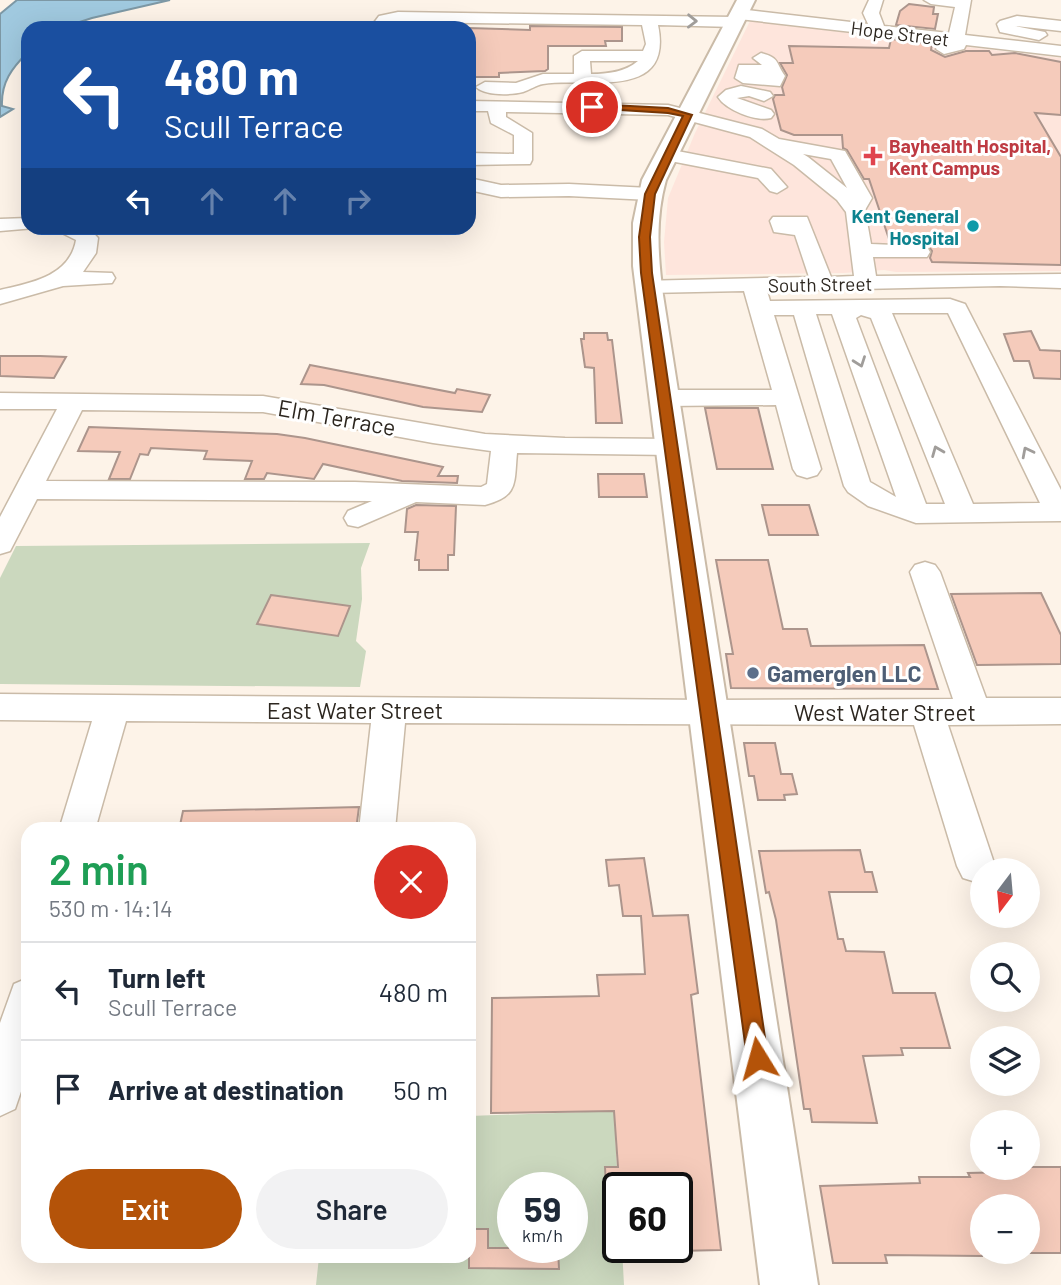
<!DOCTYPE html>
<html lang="en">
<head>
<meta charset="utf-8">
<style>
  :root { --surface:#fff; --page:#f2f2f3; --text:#1f2937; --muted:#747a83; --line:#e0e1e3; --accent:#b45309 }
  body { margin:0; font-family:Barlow,sans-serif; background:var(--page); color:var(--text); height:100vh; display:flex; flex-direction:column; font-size:26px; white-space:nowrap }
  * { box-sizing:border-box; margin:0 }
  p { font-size:23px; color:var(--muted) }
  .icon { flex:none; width:38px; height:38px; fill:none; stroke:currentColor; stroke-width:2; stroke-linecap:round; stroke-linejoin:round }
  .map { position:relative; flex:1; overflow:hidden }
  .panel { position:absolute; left:21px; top:822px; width:455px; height:441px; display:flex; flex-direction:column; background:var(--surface); border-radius:21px; box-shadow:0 7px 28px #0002 }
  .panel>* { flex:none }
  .top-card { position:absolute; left:21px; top:21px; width:455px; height:214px; border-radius:21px; box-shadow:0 7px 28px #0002; background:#1a4fa0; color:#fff; overflow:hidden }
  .needle { width:46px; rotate:196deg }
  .controls { position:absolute; left:970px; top:858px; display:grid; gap:14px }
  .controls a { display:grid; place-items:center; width:70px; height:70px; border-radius:50%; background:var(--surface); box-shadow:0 7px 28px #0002; font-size:35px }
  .speed { position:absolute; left:497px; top:1172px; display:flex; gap:14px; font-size:35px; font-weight:700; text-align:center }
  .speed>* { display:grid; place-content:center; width:91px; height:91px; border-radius:50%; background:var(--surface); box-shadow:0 7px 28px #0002; line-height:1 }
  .speed small { font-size:18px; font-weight:400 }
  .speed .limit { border:4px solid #111; border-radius:10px; background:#fff; color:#111 }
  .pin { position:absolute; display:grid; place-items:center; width:60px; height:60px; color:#fff; margin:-30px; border:4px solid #fff; border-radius:50%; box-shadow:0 2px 7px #0007 }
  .me { position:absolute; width:77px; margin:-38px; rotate:352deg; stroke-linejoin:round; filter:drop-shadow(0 0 5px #0008) }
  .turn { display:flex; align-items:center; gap:24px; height:147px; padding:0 28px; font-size:32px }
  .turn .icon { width:91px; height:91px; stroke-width:2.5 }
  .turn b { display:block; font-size:49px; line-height:60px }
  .lanes { display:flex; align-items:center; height:66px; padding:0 28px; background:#0003; justify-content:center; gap:35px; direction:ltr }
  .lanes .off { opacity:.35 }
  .round { display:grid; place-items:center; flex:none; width:74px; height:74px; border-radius:37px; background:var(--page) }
  .summary { display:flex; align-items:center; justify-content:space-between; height:119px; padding:0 28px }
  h1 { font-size:42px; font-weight:600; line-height:52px; color:#1e9e55 }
  .cta { display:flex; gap:14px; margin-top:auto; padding:14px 28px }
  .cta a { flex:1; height:80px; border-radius:42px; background:var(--accent); color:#fff; font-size:28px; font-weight:600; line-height:80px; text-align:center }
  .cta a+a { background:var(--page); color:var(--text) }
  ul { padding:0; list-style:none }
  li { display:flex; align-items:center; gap:21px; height:98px; padding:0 28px; border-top:2px solid var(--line) }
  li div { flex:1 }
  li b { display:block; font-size:26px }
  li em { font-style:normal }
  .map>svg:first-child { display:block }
  .medical { fill:#fee5dc }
  .green { fill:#cbd8be; fill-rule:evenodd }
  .water { fill:#a0c9df; stroke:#7d98a5; stroke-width:2 }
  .building { fill:#f5cbbb; stroke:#ac958c; stroke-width:2 }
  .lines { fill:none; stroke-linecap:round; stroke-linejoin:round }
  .minor-casing { stroke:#cabba8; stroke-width:3 }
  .major-casing { stroke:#cabba8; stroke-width:4 }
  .minor { fill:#fff; fill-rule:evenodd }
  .major { fill:#fff; fill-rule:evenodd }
  .oneway { stroke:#a09d9a }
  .route { fill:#b45309; stroke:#753606; stroke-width:2 }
  .health-dot { fill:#e0444e; stroke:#fff; stroke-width:2.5 }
  .culture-dot { fill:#0f9aa8; stroke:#fff; stroke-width:2.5 }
  .service-dot { fill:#5c6f8a; stroke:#fff; stroke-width:2.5 }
  .labels { text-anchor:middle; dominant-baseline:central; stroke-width:6; stroke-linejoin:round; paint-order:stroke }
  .far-street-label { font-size:19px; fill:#2c261f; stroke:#fff }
  .far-health-label { font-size:19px; font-weight:bold; fill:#be3a42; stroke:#fff; text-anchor:start }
  .far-culture-label { font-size:19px; font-weight:bold; fill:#0d838f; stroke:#fff; text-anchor:end }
  .street-label { font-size:23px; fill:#2c261f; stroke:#fff }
  .service-label { font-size:23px; font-weight:bold; fill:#4e5e75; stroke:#fff; text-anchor:start }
</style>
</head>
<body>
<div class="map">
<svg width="1061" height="1285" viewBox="0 0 1061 1285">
  <rect width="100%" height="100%" fill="#fdf3e8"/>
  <!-- medical -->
  <path class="medical" d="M750,21L1061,58V271L896,272L884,270L843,273L666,275L664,242L668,198L695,133Z"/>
  <!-- green -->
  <path class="green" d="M370,543L361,568L362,599L356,641L366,651L360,687L0,684V578L16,546Z
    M614,1111L618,1188V1248H622L624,1285H316L319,1257L469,1256V1116ZM513,1188H572V1248H513Z"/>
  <!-- water -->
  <path class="water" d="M17,0H170L92,18L61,28H28V52C12,68 1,82 2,106L13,109L0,117V14Z"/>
  <!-- building -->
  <path class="building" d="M909,4L934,7L933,14H938L935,29L896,25L900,11Z
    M530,26L622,27V41H605L606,46H548V69L545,71L499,73V77H469V28L530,30Z
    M891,39L932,44L931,50L945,57L966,51H989L992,55L1015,53L1061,62V115L1035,113L1061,157V265L932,262L930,258L932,251L927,244L890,242L869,179H864L847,150L843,148L842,135H794L781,130L773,99L775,95H784L782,87L787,75L780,63H793L789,46L889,48Z
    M1031,331L1040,350L1061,351V379L1034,378L1029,361H1014L1004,334Z
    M584,333H607L608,340H612L622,423H596L594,368L585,367L581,339H584Z
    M0,356H40L66,357L54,378L0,376Z
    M310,365L455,393L457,389L490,395L482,412L423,407L324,385L301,384Z
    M705,408H758L773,469H717Z
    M89,427L277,434L305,438L443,467L438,476H458L457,483L402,481L323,464L314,479L267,473L264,479H245L252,461L204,459L207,451L151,448L148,455L140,454L130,479H109L120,452L78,451Z
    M598,474H644L647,497H599Z
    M416,505L456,506L454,555H448V570H419V560H415L418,532H405L407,509Z
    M762,505H809L818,535H769Z
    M716,560H768L783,629H807L811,646L924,645L938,689L731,688L726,654H733Z
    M1041,593L1061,635V664L977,665L951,594Z
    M271,595L350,606L338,636L257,624Z
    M744,743H775L781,774H792L797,794L784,795L785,800H758L754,776H749Z
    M359,807L356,830H179L183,811Z
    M860,850L865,872H872L877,892H829L838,939H843L846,951L884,952L893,993H935L950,1048H901L903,1055L863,1056L877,1123L812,1122L810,1109H804L776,920L769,892L766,893L759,851Z
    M644,858L653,916L688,915L698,993L691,995L721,1250L677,1251V1188H606L605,1167H618L614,1111L491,1113L492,998L599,996L597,975L645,974L641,916H623L619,885L609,886L606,860Z
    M1011,1167H1061V1253H1027V1206H982V1256L885,1255L887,1263H833L820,1186L920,1183L919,1177H970L968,1173L1012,1172Z
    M469,1229H488V1248H558L559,1269L469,1268Z"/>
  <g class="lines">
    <defs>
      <path id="minor" d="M869,0H883L879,13L884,26L949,33L955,7L931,4L924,0H971L965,35L1061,46V56L966,45L964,49L944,54L936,49L938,46L949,43L739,19L731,14L739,9L868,24L863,13Z
        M398,12L734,17L742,22L734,27L658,25C674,102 586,77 543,84C536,85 530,90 523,92C511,95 485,96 476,87L485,82L516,83L543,74H574V56L582,51H643L646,44L642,25L398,22L390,23L386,28H370L379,16ZM590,61H638C625,72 608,74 591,74Z
        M1017,16L1061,21V31L1015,26L1045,32L1047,35L1039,40L1000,32L997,24L1000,21Z
        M761,53C780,58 775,62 785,76L780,86L743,83L735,78L739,65H762L753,58Z
        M741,86L770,92L773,96L764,101L749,96L737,98L771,110L774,114L771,118C756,122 726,110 718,97L726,90Z
        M469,101L668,105L762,129L779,139L845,151L872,198L865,210L871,244L919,246L927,247L930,252L927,257H873L876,276L1061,274V288L1000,286L767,291L770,301L950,299L965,304L1061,490V521L916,523L868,506L848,492L844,486L794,315H774L821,469L817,475L807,478L797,475L793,469L776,405L665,406L656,403L652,398L656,393L665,390H772L744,291L648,293L640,291L637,286L640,281L809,277L795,235L774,232L770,221L773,217H807L831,277L854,276L846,212L837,200L794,165L750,137L668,115L506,112V117L532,133V160L530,164L469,165V153L514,154V135L491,123L488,111H469ZM803,154L831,159L847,188L808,157ZM892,313H948L1040,503L973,504ZM816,314H832L896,497L870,482ZM861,315L871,318L945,504H926L856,318Z
        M667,149L771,169L787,187L777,193L770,191L758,178L660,159L658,155Z
        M469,178L501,185L569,184L650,188L657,190L660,194L657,198L650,200L569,196L501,197L469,190Z
        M28,218V228H35L0,231V219Z
        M57,228C72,227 87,224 98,238L96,253L83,272L112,273L115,278L112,283L63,286L0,304V290C31,283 70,276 76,240L60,232Z
        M0,393L263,396L485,434L565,438L672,439L681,441L685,447L681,453L672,455L517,453C514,483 519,496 485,505L416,502L358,527L348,525L344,518L348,511L372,501L37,499L10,551L0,554V517L57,409H0ZM82,410L263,412L433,443L491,451L487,484L481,487L355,482L46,481Z
        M925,562L935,565L940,572L986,698H1061V724L948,725L995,866L993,870H982V880L976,882L963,878L957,866L914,725L405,723L395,830H359L371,723L126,721L95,830H59L92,721L0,720V694L709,700L953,699L910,572L915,565Z
        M28,978V1071L15,1109L0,1116V1023L14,984Z"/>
      <path id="major" d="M737,0H755L666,180C655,219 658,256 663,295L818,1285H760L633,266V223L642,180Z"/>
    </defs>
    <!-- minor casing -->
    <use href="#minor" class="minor-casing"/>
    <!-- major casing -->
    <use href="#major" class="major-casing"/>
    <!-- minor -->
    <use href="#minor" class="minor"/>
    <!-- major -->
    <use href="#major" class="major"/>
  </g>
  <!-- one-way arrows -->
  <defs><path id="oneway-chevron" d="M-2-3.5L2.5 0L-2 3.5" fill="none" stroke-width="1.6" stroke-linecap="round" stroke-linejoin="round" transform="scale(1.75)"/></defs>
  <g class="oneway">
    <use href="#oneway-chevron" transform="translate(692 21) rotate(1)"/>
    <use href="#oneway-chevron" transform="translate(860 362) rotate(70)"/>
    <use href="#oneway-chevron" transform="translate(937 451) rotate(-112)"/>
    <use href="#oneway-chevron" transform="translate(1027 452) rotate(-117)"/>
  </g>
  <!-- route -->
  <path class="route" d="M592,104L668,108L692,115L655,194L650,237L652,273L768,1058L765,1066L758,1069L750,1066L747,1058L641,273L639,237L645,194L683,116L668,113L589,108V105Z"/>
  <!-- markers -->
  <path class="health-dot" d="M869.5 145.5h7v7h7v7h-7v7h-7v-7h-7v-7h7z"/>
  <circle class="culture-dot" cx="973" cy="226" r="7"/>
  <circle class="service-dot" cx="753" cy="673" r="7"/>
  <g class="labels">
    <!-- far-street labels -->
    <g class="far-street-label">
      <text transform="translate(900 33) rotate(7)">Hope Street</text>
      <text transform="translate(820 284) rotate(-1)">South Street</text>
    </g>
    <!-- far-health labels -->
    <g class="far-health-label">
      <text x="889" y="145">Bayhealth Hospital,<tspan x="889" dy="22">Kent Campus</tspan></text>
    </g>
    <!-- far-culture labels -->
    <g class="far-culture-label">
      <text x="959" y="215">Kent General<tspan x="959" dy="22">Hospital</tspan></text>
    </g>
    <!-- street labels -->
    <g class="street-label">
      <text transform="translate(337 417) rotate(10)">Elm Terrace</text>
      <text x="355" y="710">East Water Street</text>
      <text x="885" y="712">West Water Street</text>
    </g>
    <!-- service labels -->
    <g class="service-label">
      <text x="767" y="673">Gamerglen LLC</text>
    </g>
  </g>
</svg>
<div class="controls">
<a><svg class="needle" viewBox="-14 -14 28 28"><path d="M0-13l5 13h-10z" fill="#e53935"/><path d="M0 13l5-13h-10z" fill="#747a83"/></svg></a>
<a><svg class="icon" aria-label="search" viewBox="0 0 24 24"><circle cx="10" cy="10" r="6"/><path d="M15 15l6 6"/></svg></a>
<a><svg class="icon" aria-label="layers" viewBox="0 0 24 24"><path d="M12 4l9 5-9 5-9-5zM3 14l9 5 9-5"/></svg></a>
<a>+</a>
<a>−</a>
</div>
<div class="speed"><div>59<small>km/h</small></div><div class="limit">60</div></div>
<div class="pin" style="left:592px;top:107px;background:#d93025"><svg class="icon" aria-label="arrive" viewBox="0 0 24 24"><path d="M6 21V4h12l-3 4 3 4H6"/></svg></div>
<svg class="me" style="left:758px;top:1058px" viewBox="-20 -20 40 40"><path d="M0-17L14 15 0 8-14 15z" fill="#b45309" stroke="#fff" stroke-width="4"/></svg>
<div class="top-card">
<div class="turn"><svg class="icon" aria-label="left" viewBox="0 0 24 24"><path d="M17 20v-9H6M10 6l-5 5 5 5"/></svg><div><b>480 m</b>Scull Terrace</div></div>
<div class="lanes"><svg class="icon" aria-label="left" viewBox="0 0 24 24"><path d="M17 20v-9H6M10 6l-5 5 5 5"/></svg><svg class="icon off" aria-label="ahead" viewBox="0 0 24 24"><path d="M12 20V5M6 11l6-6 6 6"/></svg><svg class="icon off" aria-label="ahead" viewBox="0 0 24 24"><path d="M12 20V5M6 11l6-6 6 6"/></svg><svg class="icon off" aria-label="right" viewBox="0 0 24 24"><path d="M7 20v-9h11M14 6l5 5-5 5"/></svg></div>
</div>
<section class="panel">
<div class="summary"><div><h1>2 min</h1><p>530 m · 14:14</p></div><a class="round" style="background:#d93025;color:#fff"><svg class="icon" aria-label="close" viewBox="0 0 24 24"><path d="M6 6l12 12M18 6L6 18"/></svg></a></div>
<ul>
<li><svg class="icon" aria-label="left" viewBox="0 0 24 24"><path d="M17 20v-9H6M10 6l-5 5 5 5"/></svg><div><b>Turn left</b><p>Scull Terrace</p></div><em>480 m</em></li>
<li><svg class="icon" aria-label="arrive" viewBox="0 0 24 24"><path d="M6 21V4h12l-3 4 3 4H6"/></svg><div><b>Arrive at destination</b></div><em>50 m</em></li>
</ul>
<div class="cta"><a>Exit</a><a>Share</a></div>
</section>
</div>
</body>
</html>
